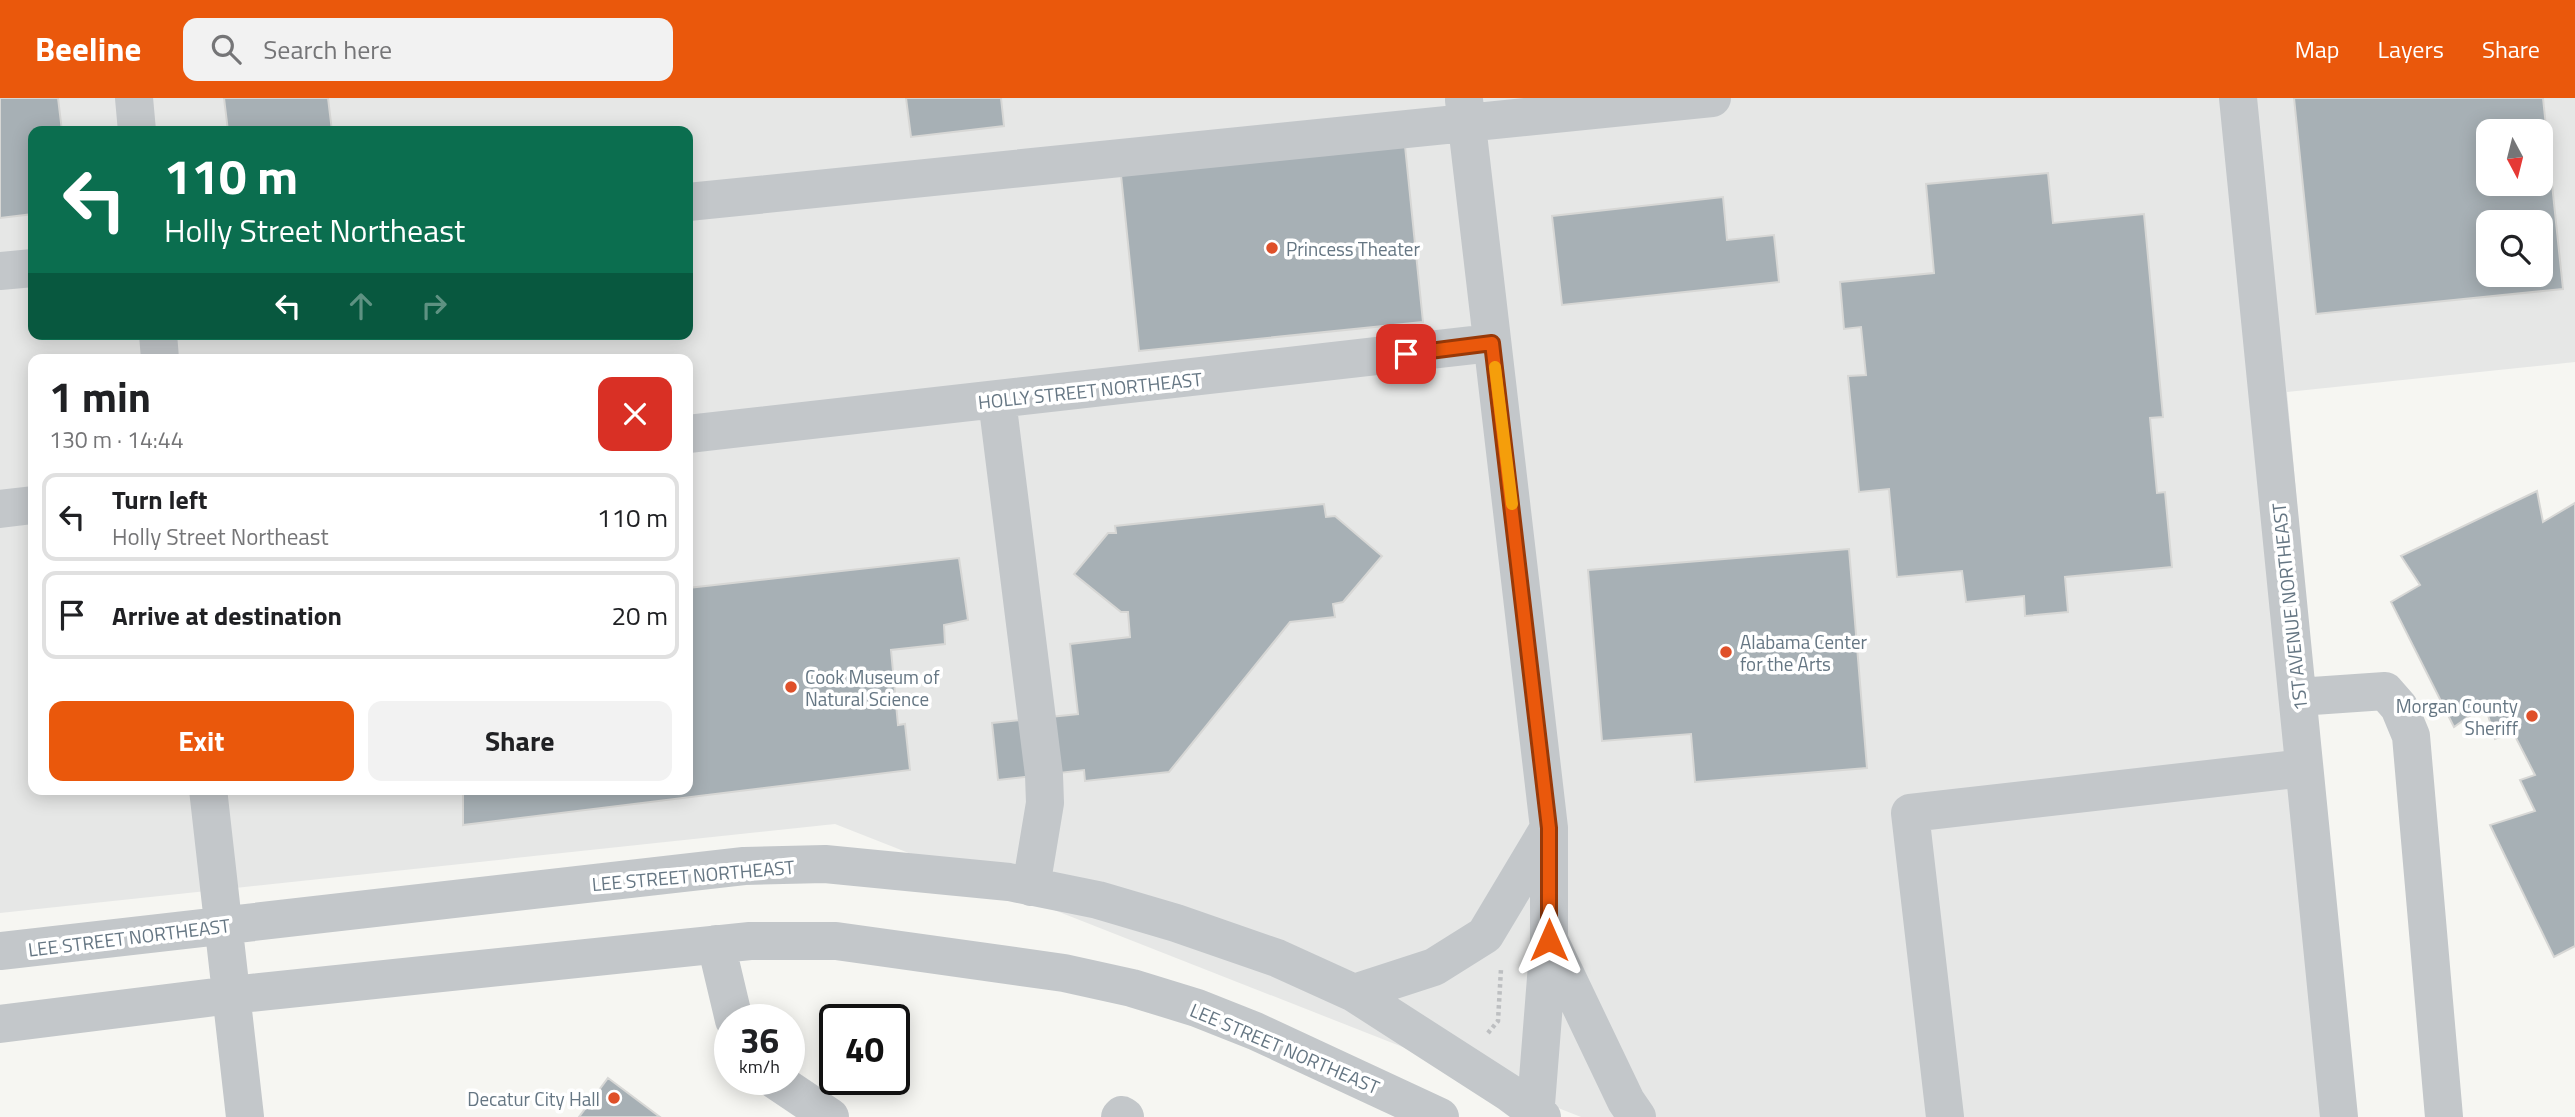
<!DOCTYPE html>
<html lang="en">
<head>
<meta charset="utf-8">
<style>
  :root { --surface:#fff; --page:#f2f2f2; --text:#202124; --muted:#757577; --line:#e0e0e0; --accent:#ea580c }
  body { margin:0; font-family:"Titillium Web",sans-serif; background:var(--page); color:var(--text); height:100vh; display:flex; flex-direction:column; font-size:26px; white-space:nowrap }
  * { box-sizing:border-box; margin:0 }
  p { font-size:23px; color:var(--muted) }
  .icon { flex:none; width:38px; height:38px; fill:none; stroke:currentColor; stroke-width:2; stroke-linecap:round; stroke-linejoin:round }
  .map { position:relative; flex:1; overflow:hidden }
  .details { position:absolute; left:28px; top:256px; width:665px; height:441px; display:flex; flex-direction:column; background:var(--surface); border-radius:14px; box-shadow:0 4px 18px #0003 }
  .details>* { flex:none }
  .banner { position:absolute; left:28px; top:28px; width:665px; height:214px; border-radius:14px; box-shadow:0 4px 18px #0003; background:#0b6e4f; color:#fff; overflow:hidden }
  .needle { width:46px; rotate:173deg }
  .controls { position:absolute; left:2476px; top:21px; display:grid; gap:14px }
  .controls a { display:grid; place-items:center; width:77px; height:77px; border-radius:14px; background:var(--surface); box-shadow:0 4px 18px #0003; font-size:35px }
  .speed { position:absolute; left:714px; top:906px; display:flex; gap:14px; font-size:35px; font-weight:700; text-align:center }
  .speed>* { display:grid; place-content:center; width:91px; height:91px; border-radius:50%; background:var(--surface); box-shadow:0 4px 18px #0003; line-height:1 }
  .speed small { font-size:18px; font-weight:400 }
  .speed .limit { border:4px solid #111; border-radius:10px; background:#fff; color:#111 }
  .pin { position:absolute; display:grid; place-items:center; width:60px; height:60px; color:#fff; margin:-30px; border-radius:14px; box-shadow:0 4px 10px #0006 }
  .me { position:absolute; width:77px; margin:-38px; rotate:0deg; stroke-linejoin:round; filter:drop-shadow(0 0 5px #0008) }
  .turn { display:flex; align-items:center; gap:24px; height:147px; padding:0 21px; font-size:32px }
  .turn .icon { width:91px; height:91px; stroke-width:2.5 }
  .turn b { display:block; font-size:49px; line-height:60px }
  .lanes { display:flex; align-items:center; height:66px; padding:0 21px; background:#0003; justify-content:center; gap:35px; direction:ltr }
  .lanes .off { opacity:.35 }
  .round { display:grid; place-items:center; flex:none; width:74px; height:74px; border-radius:14px; background:var(--page) }
  .head { display:flex; align-items:center; justify-content:space-between; height:119px; padding:0 21px }
  h1 { font-size:42px; font-weight:700; line-height:52px }
  .primary-button { display:flex; gap:14px; margin-top:auto; padding:14px 21px }
  .primary-button a { flex:1; height:80px; border-radius:14px; background:var(--accent); color:#fff; font-size:28px; font-weight:700; line-height:80px; text-align:center }
  .primary-button a+a { background:var(--page); color:var(--text) }
  ul { padding:0; list-style:none }
  li { display:flex; align-items:center; gap:21px; height:88px; margin:0 14px 10px; padding:0 7px; border:4px solid var(--line); border-radius:14px }
  li div { flex:1 }
  li b { display:block; font-size:26px }
  li em { font-style:normal }
  header { display:flex; align-items:center; gap:42px; box-sizing:border-box; height:98px; padding:0 35px; background:var(--accent); color:#fff }
  header strong { font-size:33px }
  nav { display:flex; gap:38px; margin-inline-start:auto; font-size:24px }
  .search { width:490px; height:63px; background:var(--page); display:flex; align-items:center; gap:18px; box-sizing:border-box; padding:0 24px; border-radius:14px; color:var(--muted); font-size:26px }
  .map>svg:first-child { display:block }
  .built { fill:#e6e7e6; fill-rule:evenodd }
  .building { fill:#a7b0b5; stroke:#d7d7d5; stroke-width:2; fill-rule:evenodd }
  .lines { fill:none; stroke-linecap:round; stroke-linejoin:round }
  .path { stroke:#bdbfc1; stroke-width:4.5; stroke-dasharray:3.5 3.5; stroke-linecap:butt }
  .minor { stroke:#c3c7ca; stroke-width:38 }
  .route-casing { stroke:#983908; stroke-width:18 }
  .route { stroke:#ea580c; stroke-width:12 }
  .slow { stroke:#f59e0b; stroke-width:12 }
  .poi-dot { fill:#df5029; stroke:#fff; stroke-width:2.5 }
  .labels { text-anchor:middle; dominant-baseline:central; stroke-width:7; stroke-linejoin:round; paint-order:stroke }
  .poi-label { font-size:19px; fill:#657683; stroke:#fff; text-anchor:start }
  .street-label { font-size:19px; fill:#657683; stroke:#fff }
</style>
</head>
<body>
<header>
<strong>Beeline</strong>
<div class="search"><svg class="icon" aria-label="search" viewBox="0 0 24 24"><circle cx="10" cy="10" r="6"/><path d="M15 15l6 6"/></svg>Search here</div>
<nav><a>Map</a><a>Layers</a><a>Share</a></nav>
</header>
<div class="map">
<svg width="2575" height="1019" viewBox="0 0 2575 1019">
  <rect width="100%" height="100%" fill="#f6f6f2"/>
  <!-- built -->
  <path class="built" d="M0,0H2575V264L2287,294L2352,1019H1581L835,726L0,815ZM33,33H688V236H33ZM2488,33H2541V86H2488ZM2488,124H2541V177H2488ZM33,261H688V691H33Z"/>
  <!-- building -->
  <path class="building" d="M0,0H58L62,33H33V116L0,120Z
    M224,0H328L332,33H228Z
    M906,0H1001L1004,28L911,39Z
    M2294,0H2543L2563,191L2316,216ZM2488,33H2541V86H2488ZM2488,124H2541V177H2488Z
    M1405,48L1423,224L1139,253L1121,77Z
    M2048,75L2053,125L2144,116L2163,319L2150,320L2157,395L2165,394L2172,469L2065,479L2068,514L2025,518L2024,498L1966,504L1962,473L1897,479L1889,391L1859,394L1848,278L1866,277L1861,229L1844,231L1840,184L1934,175L1926,86Z
    M1723,99L1727,142L1774,137L1779,184L1562,207L1552,118Z
    M2537,393L2543,424L2575,405V848L2554,859L2490,727L2535,713L2520,682L2535,677L2513,634L2495,641L2485,607L2454,629L2391,504L2420,487L2401,458Z
    M1324,406L1326,419L1335,418L1382,458L1343,504L1333,506L1335,519L1290,524L1169,674L1085,683L1084,672L998,682L992,625L1078,616L1070,546L1130,539L1128,514H1121L1074,476L1108,435H1116L1115,428Z
    M1849,451L1867,670L1695,684L1691,636L1602,643L1588,472Z
    M959,460L968,522L944,527L945,546L891,552L898,627L905,626L910,672L463,727V691H688V490Z
    M608,980L660,1019H579Z"/>
  <g class="lines">
    <!-- path -->
    <path class="path" d="M1488,935L1498,923L1501,871"/>
    <!-- minor -->
    <path class="minor" d="M134,0L137,33
      M2238,0L2339,1019
      M1464,2L1549,730V842L1535,1019
      M688,104L1712,0
      M0,173L33,170
      M158,236L160,261
      M997,302L1044,677L1045,705L1031,789
      M688,336L1491,245
      M0,411L33,407
      M2298,599L2385,593L2399,609L2411,638L2444,1019
      M208,691L245,1019
      M716,846L734,922
      M1551,846L1626,1003L1637,1019
      M0,853L744,768L825,766L1009,784L1098,802L1176,825L1277,860L1354,895L1508,994L1542,1019
      M1354,895L1434,869L1485,837L1549,730
      M0,926L231,897L750,843H836L1064,875L1132,890L1197,910L1255,933L1440,1019
      M775,982L830,1019
      M1120,1019L1122,1017L1125,1019
      M1945,1019L1910,715L2304,670"/>
  </g>
  <g class="lines">
    <defs>
      <path id="route" d="M1406,256L1492,245L1549,730V842"/>
    </defs>
    <!-- route casing -->
    <use href="#route" class="route-casing"/>
    <!-- route -->
    <use href="#route" class="route"/>
    <!-- slow -->
    <path class="slow" d="M1495,269L1512,406"/>
  </g>
  <!-- markers -->
  <g class="poi-dot">
    <circle cx="1272" cy="150" r="7"/>
    <circle cx="1726" cy="554" r="7"/>
    <circle cx="791" cy="589" r="7"/>
    <circle cx="2532" cy="618" r="7"/>
    <circle cx="614" cy="1000" r="7"/>
  </g>
  <g class="labels">
    <!-- poi labels -->
    <g class="poi-label">
      <text x="1286" y="150">Princess Theater</text>
      <text x="1740" y="543">Alabama Center<tspan x="1740" dy="22">for the Arts</tspan></text>
      <text x="805" y="578">Cook Museum of<tspan x="805" dy="22">Natural Science</tspan></text>
      <text x="2518" y="607" text-anchor="end">Morgan County<tspan x="2518" dy="22">Sheriff</tspan></text>
      <text x="600" y="1000" text-anchor="end">Decatur City Hall</text>
    </g>
    <!-- street labels -->
    <g class="street-label">
      <text transform="translate(1090 292) rotate(-6)">HOLLY STREET NORTHEAST</text>
      <text transform="translate(2289 509) rotate(-96)">1ST AVENUE NORTHEAST</text>
      <text transform="translate(693 777) rotate(-5)">LEE STREET NORTHEAST</text>
      <text transform="translate(129 839) rotate(-7)">LEE STREET NORTHEAST</text>
      <text transform="translate(1285 950) rotate(23)">LEE STREET NORTHEAST</text>
    </g>
  </g>
</svg>
<div class="controls">
<a><svg class="needle" viewBox="-14 -14 28 28"><path d="M0-13l5 13h-10z" fill="#e53935"/><path d="M0 13l5-13h-10z" fill="#757577"/></svg></a>
<a><svg class="icon" aria-label="search" viewBox="0 0 24 24"><circle cx="10" cy="10" r="6"/><path d="M15 15l6 6"/></svg></a>
</div>
<div class="speed"><div>36<small>km/h</small></div><div class="limit">40</div></div>
<div class="pin" style="left:1406px;top:256px;background:#d93025"><svg class="icon" aria-label="arrive" viewBox="0 0 24 24"><path d="M6 21V4h12l-3 4 3 4H6"/></svg></div>
<svg class="me" style="left:1549px;top:842px" viewBox="-20 -20 40 40"><path d="M0-17L14 15 0 8-14 15z" fill="#ea580c" stroke="#fff" stroke-width="4"/></svg>
<div class="banner">
<div class="turn"><svg class="icon" aria-label="left" viewBox="0 0 24 24"><path d="M17 20v-9H6M10 6l-5 5 5 5"/></svg><div><b>110 m</b>Holly Street Northeast</div></div>
<div class="lanes"><svg class="icon" aria-label="left" viewBox="0 0 24 24"><path d="M17 20v-9H6M10 6l-5 5 5 5"/></svg><svg class="icon off" aria-label="ahead" viewBox="0 0 24 24"><path d="M12 20V5M6 11l6-6 6 6"/></svg><svg class="icon off" aria-label="right" viewBox="0 0 24 24"><path d="M7 20v-9h11M14 6l5 5-5 5"/></svg></div>
</div>
<section class="details">
<div class="head"><div><h1>1 min</h1><p>130 m · 14:44</p></div><a class="round" style="background:#d93025;color:#fff"><svg class="icon" aria-label="close" viewBox="0 0 24 24"><path d="M6 6l12 12M18 6L6 18"/></svg></a></div>
<ul>
<li><svg class="icon" aria-label="left" viewBox="0 0 24 24"><path d="M17 20v-9H6M10 6l-5 5 5 5"/></svg><div><b>Turn left</b><p>Holly Street Northeast</p></div><em>110 m</em></li>
<li><svg class="icon" aria-label="arrive" viewBox="0 0 24 24"><path d="M6 21V4h12l-3 4 3 4H6"/></svg><div><b>Arrive at destination</b></div><em>20 m</em></li>
</ul>
<div class="primary-button"><a>Exit</a><a>Share</a></div>
</section>
</div>
</body>
</html>
